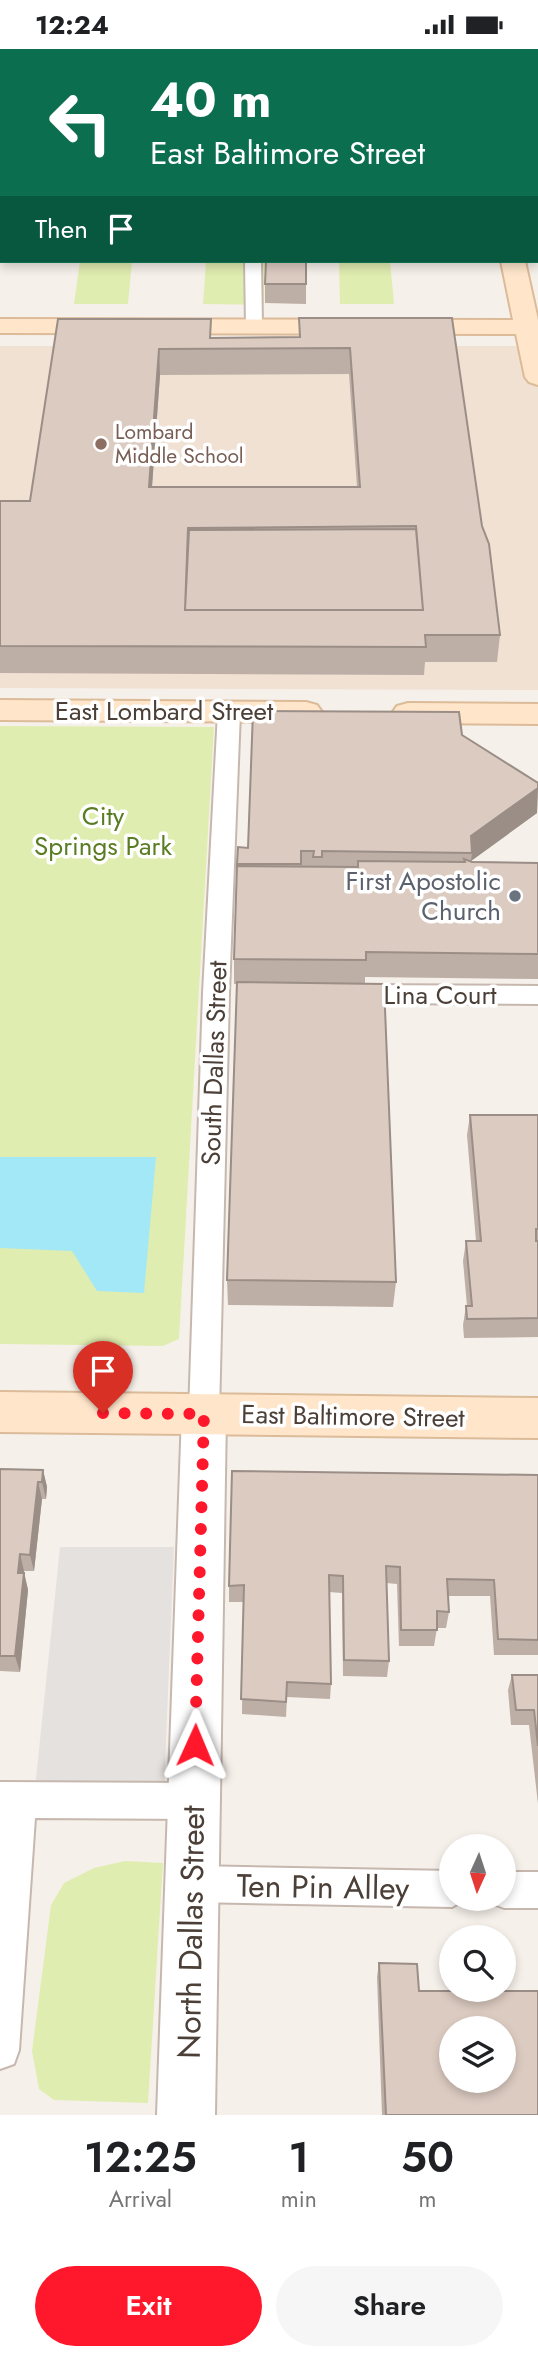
<!DOCTYPE html>
<html lang="en">
<head>
<meta charset="utf-8">
<style>
  :root { --surface:#fff; --page:#f6f6f6; --text:#202124; --muted:#757577; --accent:#ff182c }
  body { margin:0; font-family:Jost,sans-serif; background:var(--page); color:var(--text); height:100vh; display:flex; flex-direction:column; font-size:26px; white-space:nowrap }
  * { box-sizing:border-box; margin:0 }
  p { font-size:23px; color:var(--muted) }
  .icon { flex:none; width:38px; height:38px; fill:none; stroke:currentColor; stroke-width:2; stroke-linecap:round; stroke-linejoin:round }
  .map { position:relative; height:2066px; overflow:hidden }
  .sheet { display:flex; flex-direction:column; background:var(--surface); flex:1 }
  .sheet>* { flex:none }
  .hud { position:absolute; left:0px; top:0px; width:539px; height:214px; box-shadow:0 4px 10px #0003; background:#0b6e4f; color:#fff; overflow:hidden }
  .needle { width:46px; rotate:183deg }
  .tools { position:absolute; left:439px; top:1785px; display:grid; gap:14px }
  .tools a { display:grid; place-items:center; width:77px; height:77px; border-radius:50%; background:var(--surface); box-shadow:0 4px 10px #0003; font-size:35px }
  .pin { position:absolute; display:grid; place-items:center; width:60px; height:60px; color:#fff; margin:-72px -30px; border-radius:50% 50% 50% 0; rotate:-45deg; box-shadow:0 0 7px #0007 }
  .pin .icon { rotate:45deg }
  .me { position:absolute; width:77px; margin:-38px; rotate:1deg; stroke-linejoin:round; filter:drop-shadow(0 0 5px #0008) }
  .turn { display:flex; align-items:center; gap:24px; height:147px; padding:0 35px; font-size:32px }
  .turn .icon { width:91px; height:91px; stroke-width:2.5 }
  .turn b { display:block; font-size:49px; line-height:60px }
  .then { display:flex; align-items:center; height:66px; padding:0 35px; background:#0003; gap:14px; font-size:26px }
  .eta { display:flex; justify-content:space-evenly; align-items:center; height:119px; text-align:center }
  .eta b { font-size:42px; font-weight:600; line-height:49px }
  .primary-button { display:flex; gap:14px; margin-top:auto; padding:14px 35px }
  .primary-button a { flex:1; height:80px; border-radius:42px; background:var(--accent); color:#fff; font-size:28px; font-weight:600; line-height:80px; text-align:center }
  .primary-button a+a { background:var(--page); color:var(--text) }
  .status { display:flex; justify-content:space-between; align-items:center; height:49px; padding:0 35px; background:var(--surface); direction:ltr }
  .status svg { height:19px; fill:currentColor }
  .map>svg:first-child { display:block }
  .education { fill:#f0e1d3 }
  .green { fill:#e0edb0 }
  .parking { fill:#e5e1df }
  .water { fill:#a3e8f6 }
  .lines { fill:none; stroke-linecap:round; stroke-linejoin:round }
  .lane-casing { stroke:#c6b8af; stroke-width:4 }
  .street-casing { stroke:#c6b8af; stroke-width:4 }
  .secondary-casing { stroke:#dcbb99; stroke-width:4 }
  .lane { fill:#fff; fill-rule:evenodd }
  .street { fill:#fff; fill-rule:evenodd }
  .secondary { fill:#ffe6cb; fill-rule:evenodd }
  .wall { fill:#bdafa6; fill-rule:evenodd }
  .shaded-wall { fill:#9a8e87 }
  .building { fill:#dccbc1; stroke:#9a8e87; stroke-width:2; fill-rule:evenodd }
  .route { stroke:#ff182c; stroke-width:12; stroke-dasharray:0 21.6 }
  .education-dot { fill:#8d6e63; stroke:#fff; stroke-width:2.5 }
  .worship-dot { fill:#6b7280; stroke:#fff; stroke-width:2.5 }
  .labels { text-anchor:middle; dominant-baseline:central; stroke-width:7; stroke-linejoin:round; paint-order:stroke }
  .far-education-label { font-size:21px; fill:#785e54; stroke:#fff; text-anchor:start }
  .street-label { font-size:26px; fill:#4b3f37; stroke:#fff }
  .park-label { font-size:26px; fill:#5a7d23; stroke:#fff }
  .worship-label { font-size:26px; fill:#5b616d; stroke:#fff; text-anchor:end }
  .near-street-label { font-size:32px; fill:#4b3f37; stroke:#fff }
</style>
</head>
<body>
<div class="status"><b>12:24</b><svg viewBox="0 0 49 12"><path d="M0 12V9h3v3zM5 12V6h3v6zM10 12V3h3v9zM15 12V0h3v12zM26 1h20v11H26zM47 4h2v5h-2z"/></svg></div>
<div class="map">
<svg width="538" height="2066" viewBox="0 0 538 2066">
  <rect width="100%" height="100%" fill="#f6f0ea"/>
  <!-- education -->
  <path class="education" d="M0,297H538V641L0,639Z"/>
  <!-- green -->
  <path class="green" d="M80,212H132L128,255H74Z
    M206,212H265L264,256L203,255Z
    M339,212H390L394,255H340Z
    M0,677L214,678L179,1290L163,1297L0,1295Z
    M125,1812L163,1814L148,2054L54,2051L39,2040L32,2002L51,1856L64,1834L94,1819Z"/>
  <!-- parking -->
  <path class="parking" d="M60,1498H174L164,1742L35,1739Z"/>
  <!-- water -->
  <path class="water" d="M0,1108H156L144,1244L97,1242L72,1202L0,1199Z"/>
  <g class="lines">
    <defs>
      <path id="lane" d="M537,88H538V96H537Z
        M0,89H2V97H0Z
        M245,212H261L262,277L254,282L246,277Z
        M229,656L240,663L229,944L219,1365L215,1375L204,1379L193,1375L189,1365L203,944L218,663Z
        M351,936L538,937V955L351,954L342,952L338,945L342,938Z
        M0,1733L194,1734L207,1739L212,1752L207,1765L194,1770L35,1769L19,2001L14,2015L0,2020Z
        M194,1817L452,1822V1850H466L452,1858L194,1853L181,1848L176,1835L181,1822Z
        M504,1823H538V1859H504L491,1854L489,1850H504Z"/>
      <path id="street" d="M3,0H23L2,2Z
        M0,40H2L0,57Z
        M204,1345L220,1351L226,1365L215,2066H157L182,1365L188,1351Z"/>
      <path id="secondary" d="M462,0H482L483,2H463Z
        M501,212H525L538,271V336L529,333L525,328L516,285L0,284V270L513,271Z
        M0,651L306,653L317,656L322,663L317,670L306,673L0,671Z
        M408,654L538,655V675L408,674L397,671L392,664L397,657Z
        M0,1343L538,1349V1389L0,1383Z"/>
    </defs>
    <!-- lane casing -->
    <use href="#lane" class="lane-casing"/>
    <!-- street casing -->
    <use href="#street" class="street-casing"/>
    <!-- secondary casing -->
    <use href="#secondary" class="secondary-casing"/>
    <!-- lane -->
    <use href="#lane" class="lane"/>
    <!-- street -->
    <use href="#street" class="street"/>
    <!-- secondary -->
    <use href="#secondary" class="secondary"/>
  </g>
  <!-- wall -->
  <path class="wall" d="M306,212V255L265,254V235Z
    M299,269H452L482,477L500,586L497,613H425L424,626L0,624V452H30L58,270L212,289L299,288ZM349,325L357,438H152L160,326Z
    M462,686L538,734L537,764L471,812L538,814V930L365,928V934L396,1233L393,1258L228,1256L227,1231L237,935H234V910L238,798L248,799Z
    M470,1066H538V1288L464,1289L463,1276L466,1257H467L463,1212L466,1192H476L467,1086Z
    M0,1420L43,1421L47,1438L46,1450H42L34,1522H24L28,1541L20,1623L0,1622Z
    M538,1426V1606H494L490,1547H448L449,1563L446,1579H437L434,1597H399L397,1535L386,1534L389,1612L387,1628L343,1627L342,1544L329,1543L331,1635L330,1650L287,1648L286,1668L242,1665L243,1553H229V1537Z
    M512,1626H538V1755L529,1676H511L508,1641Z
    M379,1914L419,1942L538,2066H382L377,1928Z"/>
  <!-- shaded-wall -->
  <path class="shaded-wall" d="M159,300L160,326L150,465L149,438Z
    M538,739L537,764L471,812L472,804L471,787Z
    M43,1421L47,1438L46,1450L42,1433Z
    M38,1433L42,1450L34,1522L30,1506Z
    M20,1505L24,1522L22,1541L18,1524Z
    M24,1524L28,1541L20,1623L15,1607Z"/>
  <!-- building -->
  <path class="building" d="M266,212H306V235H265Z
    M299,269H452L482,477L489,495L500,586H425L426,598L0,597V452H30L58,270H211L210,289L300,288ZM350,299L360,438H149L159,300ZM416,477L423,561H185L188,479Z
    M416,480L423,561H185L189,481Z
    M253,662L459,663L462,686L538,734V739L471,787L472,804L322,802V808H313L314,802H301V815H237L238,798L248,799Z
    M464,810L472,813L538,814V905L366,903V911L234,910L237,817L358,818V812L465,813Z
    M237,933L384,935L396,1233L227,1231Z
    M470,1066H538V1180H536V1192H538V1269L467,1270L466,1257H472L466,1192H481Z
    M0,1420L43,1421L42,1433H38L30,1506L20,1505L18,1524H24L15,1607H0Z
    M232,1422L538,1426V1591L498,1590L494,1531L447,1530L449,1563L437,1562V1581H401L400,1518L386,1517L389,1612L344,1611L343,1527L329,1526L331,1635L287,1633L286,1653L241,1650L244,1536L229,1537Z
    M512,1626H538V1697L534,1661H516Z
    M379,1914L417,1915L419,1942H538V2066H386ZM452,1979H504V2032H452Z"/>
  <g class="lines">
    <!-- route -->
    <path class="route" d="M103,1364L204,1365L195,1696"/>
  </g>
  <!-- markers -->
  <circle class="education-dot" cx="101" cy="395" r="7"/>
  <circle class="worship-dot" cx="515" cy="847" r="7"/>
  <g class="labels">
    <!-- far-education labels -->
    <g class="far-education-label">
      <text x="115" y="383">Lombard<tspan x="115" dy="24">Middle School</tspan></text>
    </g>
    <!-- street labels -->
    <g class="street-label">
      <text x="164" y="662">East Lombard Street</text>
      <text x="440" y="946">Lina Court</text>
      <text transform="translate(214 1014) rotate(-88)">South Dallas Street</text>
      <text transform="translate(353 1367) rotate(1)">East Baltimore Street</text>
    </g>
    <!-- park labels -->
    <g class="park-label">
      <text x="103" y="767">City<tspan x="103" dy="30">Springs Park</tspan></text>
    </g>
    <!-- worship labels -->
    <g class="worship-label">
      <text x="501" y="832">First Apostolic<tspan x="501" dy="30">Church</tspan></text>
    </g>
    <!-- near-street labels -->
    <g class="near-street-label">
      <text transform="translate(323 1838) rotate(1)">Ten Pin Alley</text>
      <text transform="translate(191 1883) rotate(-89)">North Dallas Street</text>
    </g>
  </g>
</svg>
<div class="tools">
<a><svg class="needle" viewBox="-14 -14 28 28"><path d="M0-13l5 13h-10z" fill="#e53935"/><path d="M0 13l5-13h-10z" fill="#757577"/></svg></a>
<a><svg class="icon" aria-label="search" viewBox="0 0 24 24"><circle cx="10" cy="10" r="6"/><path d="M15 15l6 6"/></svg></a>
<a><svg class="icon" aria-label="layers" viewBox="0 0 24 24"><path d="M12 4l9 5-9 5-9-5zM3 14l9 5 9-5"/></svg></a>
</div>
<div class="pin" style="left:103px;top:1364px;background:#d93025"><svg class="icon" aria-label="arrive" viewBox="0 0 24 24"><path d="M6 21V4h12l-3 4 3 4H6"/></svg></div>
<svg class="me" style="left:195px;top:1696px" viewBox="-20 -20 40 40"><path d="M0-17L14 15 0 8-14 15z" fill="#ff182c" stroke="#fff" stroke-width="4"/></svg>
<div class="hud">
<div class="turn"><svg class="icon" aria-label="left" viewBox="0 0 24 24"><path d="M17 20v-9H6M10 6l-5 5 5 5"/></svg><div><b>40 m</b>East Baltimore Street</div></div>
<div class="then">Then<svg class="icon" aria-label="arrive" viewBox="0 0 24 24"><path d="M6 21V4h12l-3 4 3 4H6"/></svg></div>
</div>
</div>
<section class="sheet">
<div class="eta">
<div><b>12:25</b><p>Arrival</p></div>
<div><b>1</b><p>min</p></div>
<div><b>50</b><p>m</p></div>
</div>
<div class="primary-button"><a>Exit</a><a>Share</a></div>
</section>
</body>
</html>
